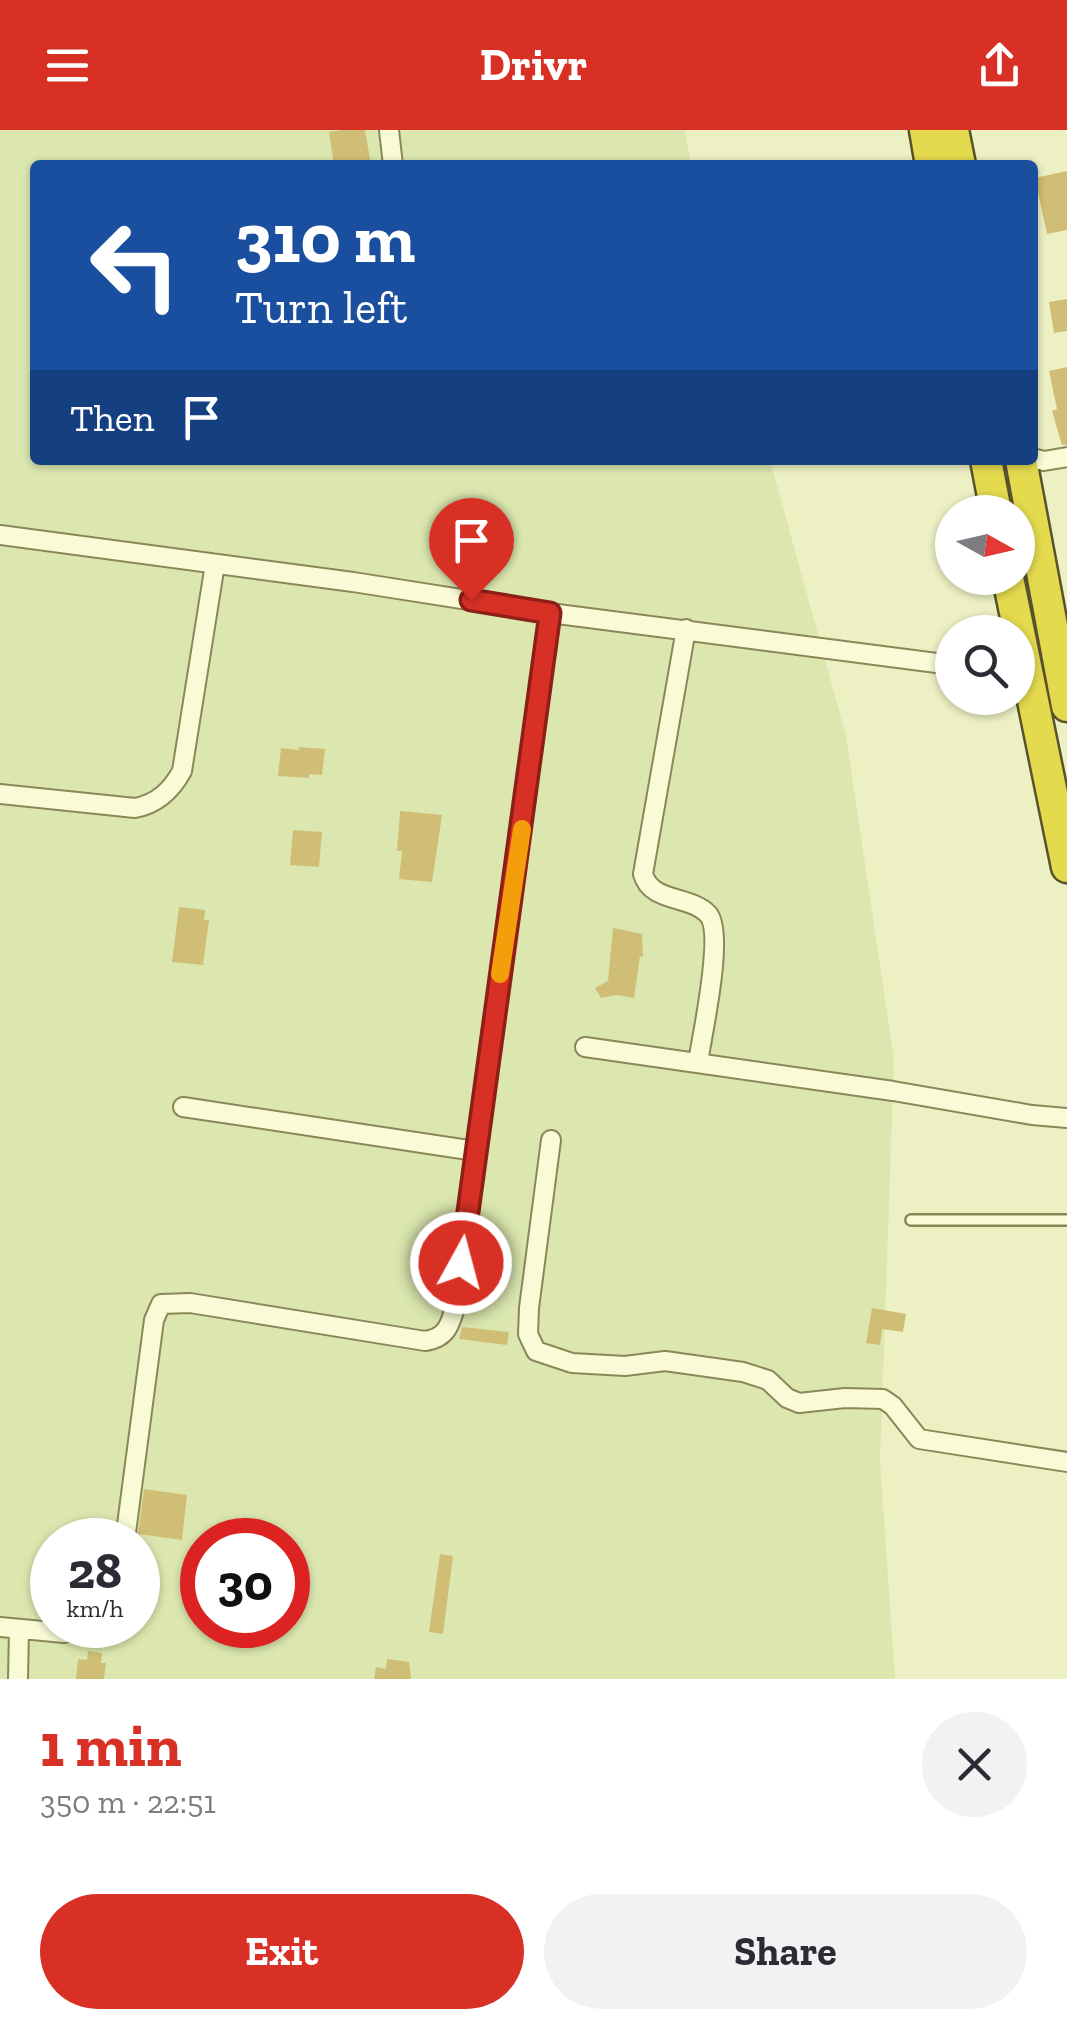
<!DOCTYPE html>
<html lang="en">
<head>
<meta charset="utf-8">
<style>
  :root { --surface:#fff; --page:#f2f2f3; --text:#2b2b33; --muted:#7c7c81; --accent:#d93025 }
  body { margin:0; font-family:"Zilla Slab",serif; background:var(--page); color:var(--text); height:100vh; display:flex; flex-direction:column; font-size:38px; white-space:nowrap }
  * { box-sizing:border-box; margin:0 }
  p { font-size:32px; color:var(--muted) }
  .icon { flex:none; width:55px; height:55px; fill:none; stroke:currentColor; stroke-width:2; stroke-linecap:round; stroke-linejoin:round }
  .map { position:relative; height:1549px; overflow:hidden }
  .details { display:flex; flex-direction:column; background:var(--surface); flex:1 }
  .details>* { flex:none }
  .hud { position:absolute; left:30px; top:30px; width:1008px; height:305px; border-radius:10px; box-shadow:0 2px 8px #0004; background:#1a4fa0; color:#fff; overflow:hidden }
  .needle { width:65px; rotate:98deg }
  .tools { position:absolute; left:935px; top:365px; display:grid; gap:20px }
  .tools a { display:grid; place-items:center; width:100px; height:100px; border-radius:50%; background:var(--surface); box-shadow:0 2px 8px #0004; font-size:50px }
  .speed { position:absolute; left:30px; top:1388px; display:flex; gap:20px; font-size:50px; font-weight:700; text-align:center }
  .speed>* { display:grid; place-content:center; width:130px; height:130px; border-radius:50%; background:var(--surface); box-shadow:0 2px 8px #0004; line-height:1 }
  .speed small { font-size:25px; font-weight:400 }
  .speed .limit { border:15px solid #d22; background:#fff; color:#111 }
  .pin { position:absolute; display:grid; place-items:center; width:85px; height:85px; color:#fff; margin:-102px -42px; border-radius:50% 50% 50% 0; rotate:-45deg; box-shadow:0 0 10px #0007 }
  .pin .icon { rotate:45deg }
  .me { position:absolute; width:110px; margin:-55px; rotate:7deg; stroke-linejoin:round; filter:drop-shadow(0 0 8px #0008) }
  .turn { display:flex; align-items:center; gap:35px; height:210px; padding:0 40px; font-size:45px }
  .turn .icon { width:130px; height:130px; stroke-width:2.5 }
  .turn b { display:block; font-size:70px; line-height:85px }
  .then { display:flex; align-items:center; height:95px; padding:0 40px; background:#0003; gap:20px; font-size:38px }
  .round { display:grid; place-items:center; flex:none; width:105px; height:105px; border-radius:52px; background:var(--page) }
  .summary { display:flex; align-items:center; justify-content:space-between; height:170px; padding:0 40px }
  h1 { font-size:60px; font-weight:800; line-height:75px; color:var(--accent) }
  .action { display:flex; gap:20px; margin-top:auto; padding:20px 40px }
  .action a { flex:1; height:115px; border-radius:60px; background:var(--accent); color:#fff; font-size:40px; font-weight:800; line-height:115px; text-align:center }
  .action a+a { background:var(--page); color:var(--text) }
  header { display:flex; justify-content:space-between; align-items:center; height:130px; padding:0 40px; background:var(--accent); color:#fff; font-size:45px; font-weight:800 }
  .map>svg:first-child { display:block }
  .farmland { fill:#dbe7af; fill-rule:evenodd }
  .building { fill:#d1be76 }
  .lines { fill:none; stroke-linecap:round; stroke-linejoin:round }
  .lane-casing { stroke:#8c8758; stroke-width:14 }
  .street-casing { stroke:#8c8758; stroke-width:22 }
  .highway-casing { stroke:#59522d; stroke-width:35 }
  .lane { stroke:#f8fbd6; stroke-width:9 }
  .street { stroke:#f8fbd6; stroke-width:18 }
  .highway { stroke:#e4da4e; stroke-width:30 }
  .route-casing { stroke:#8d1f18; stroke-width:25 }
  .route { stroke:#d93025; stroke-width:18 }
  .slow { stroke:#f59e0b; stroke-width:18 }
</style>
</head>
<body>
<header><svg class="icon" aria-label="menu" viewBox="0 0 24 24"><path d="M4 6h16M4 12h16M4 18h16"/></svg>Drivr<svg class="icon" aria-label="share" viewBox="0 0 24 24"><path d="M12 15V3M7 8l5-5 5 5M5 13v7h14v-7"/></svg></header>
<div class="map">
<svg width="1067" height="1549" viewBox="0 0 1067 1549">
  <rect width="100%" height="100%" fill="#edf0c2"/>
  <!-- farmland -->
  <path class="farmland" d="M0,0H685L691,35H35V330H770L846,606L894,930L880,1331L895,1549H0ZM52,1410H138V1495H52ZM202,1410H288V1495H202Z"/>
  <!-- building -->
  <path class="building" d="M342,0H365L371,35H334L329,2Z
    M1067,41V100L1047,104L1035,48Z
    M1067,169V201L1054,203L1049,172Z
    M1067,237V315H1062L1052,281L1057,279L1049,241Z
    M299,617L325,619L322,645L309,644V648L278,646L281,618L299,620Z
    M400,681L442,685L432,752L399,749L402,721H397Z
    M293,700L322,702L319,737L290,735Z
    M179,777L205,780L204,790H209L203,835L172,832Z
    M613,798L642,804L643,827L640,826L634,868L616,865L601,868L595,858L608,851Z
    M872,1178L906,1184L903,1202L882,1199L880,1215L866,1213Z
    M462,1197L509,1202L507,1215L459,1209Z
    M144,1359L187,1365L182,1410L138,1404Z
    M440,1424L453,1426L443,1504L429,1502Z
    M88,1521L102,1523L101,1533H106L104,1549H76L78,1529L87,1530Z
    M387,1529L409,1532L411,1549H374L376,1537L386,1539Z"/>
  <g class="lines">
    <defs>
      <path id="lane" d="M911,1090H1067"/>
      <path id="street" d="M389,0L393,35
        M1032,328L1044,331L1067,327
        M0,405L353,452L550,483L952,535
        M686,499L643,744C651,773 690,765 708,784C725,803 702,905 698,932
        M0,664L135,678C157,674 171,661 182,641L215,434
        M585,917L893,961L1032,985L1067,988
        M183,977L475,1021
        M551,1010L529,1178L528,1204L536,1221L572,1233L625,1236L665,1231L743,1242L768,1250L787,1268L799,1273L845,1268L883,1269L893,1276L919,1309L1067,1332
        M125,1410L154,1190L161,1174L190,1173L425,1211C449,1208 451,1191 457,1170L550,483
        M0,1497L64,1503L91,1495
        M18,1549L19,1499"/>
      <path id="highway" d="M925,0L931,35
        M953,0L960,35
        M986,330L996,382
        M1021,330L1067,576
        M1008,448L1067,737"/>
    </defs>
    <!-- lane casing -->
    <use href="#lane" class="lane-casing"/>
    <!-- street casing -->
    <use href="#street" class="street-casing"/>
    <!-- highway casing -->
    <use href="#highway" class="highway-casing"/>
    <!-- lane -->
    <use href="#lane" class="lane"/>
    <!-- street -->
    <use href="#street" class="street"/>
    <!-- highway -->
    <use href="#highway" class="highway"/>
  </g>
  <g class="lines">
    <defs>
      <path id="route" d="M461,1133L550,483L471,470"/>
    </defs>
    <!-- route casing -->
    <use href="#route" class="route-casing"/>
    <!-- route -->
    <use href="#route" class="route"/>
    <!-- slow -->
    <path class="slow" d="M500,844L522,699"/>
  </g>
</svg>
<div class="tools">
<a><svg class="needle" viewBox="-14 -14 28 28"><path d="M0-13l5 13h-10z" fill="#e53935"/><path d="M0 13l5-13h-10z" fill="#7c7c81"/></svg></a>
<a><svg class="icon" aria-label="search" viewBox="0 0 24 24"><circle cx="10" cy="10" r="6"/><path d="M15 15l6 6"/></svg></a>
</div>
<div class="speed"><div>28<small>km/h</small></div><div class="limit">30</div></div>
<div class="pin" style="left:471px;top:470px;background:#d93025"><svg class="icon" aria-label="arrive" viewBox="0 0 24 24"><path d="M6 21V4h12l-3 4 3 4H6"/></svg></div>
<svg class="me" style="left:461px;top:1133px" viewBox="-20 -20 40 40"><circle r="17" fill="#d93025" stroke="#fff" stroke-width="3"/><path d="M0-11L8 9 0 5-8 9z" fill="#fff"/></svg>
<div class="hud">
<div class="turn"><svg class="icon" aria-label="left" viewBox="0 0 24 24"><path d="M17 20v-9H6M10 6l-5 5 5 5"/></svg><div><b>310 m</b>Turn left</div></div>
<div class="then">Then<svg class="icon" aria-label="arrive" viewBox="0 0 24 24"><path d="M6 21V4h12l-3 4 3 4H6"/></svg></div>
</div>
</div>
<section class="details">
<div class="summary"><div><h1>1 min</h1><p>350 m · 22:51</p></div><a class="round"><svg class="icon" aria-label="close" viewBox="0 0 24 24"><path d="M6 6l12 12M18 6L6 18"/></svg></a></div>
<div class="action"><a>Exit</a><a>Share</a></div>
</section>
</body>
</html>
